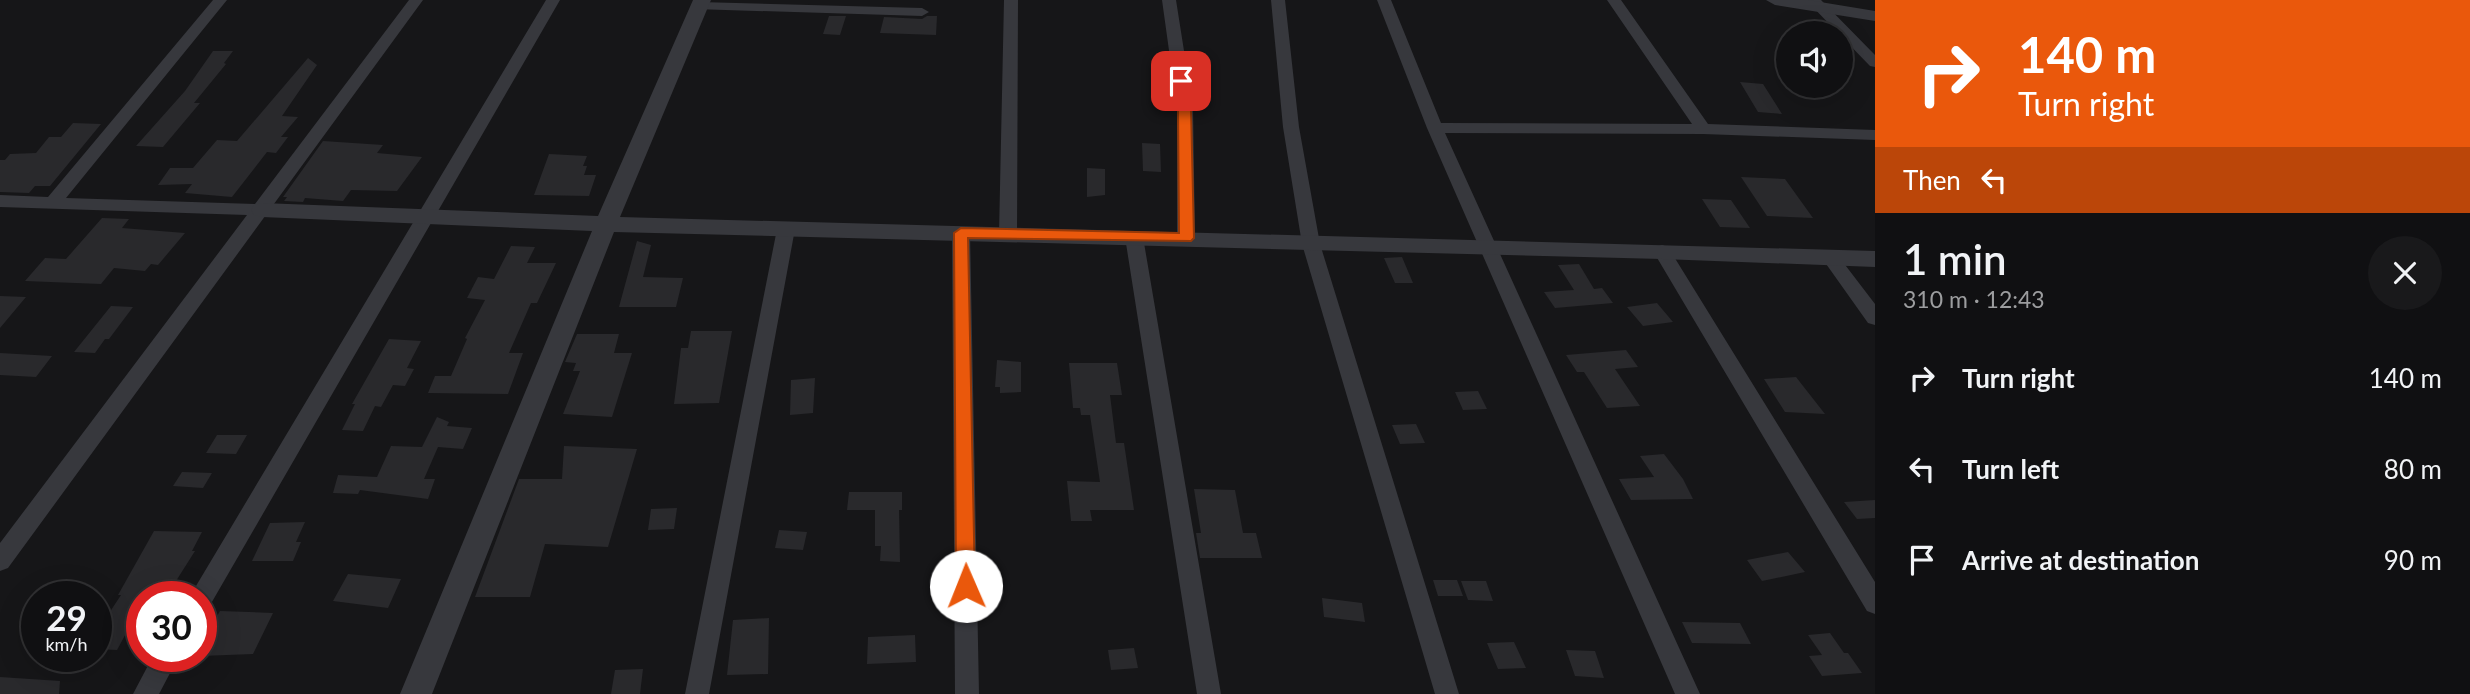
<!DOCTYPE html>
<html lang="en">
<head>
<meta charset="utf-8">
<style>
  :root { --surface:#101012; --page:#19191b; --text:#f1f3f6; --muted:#9c9d9f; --line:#303032 }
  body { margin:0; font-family:Lato,sans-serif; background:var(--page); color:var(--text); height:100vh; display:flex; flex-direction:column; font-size:26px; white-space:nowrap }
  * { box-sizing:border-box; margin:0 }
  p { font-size:23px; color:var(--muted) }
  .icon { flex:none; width:38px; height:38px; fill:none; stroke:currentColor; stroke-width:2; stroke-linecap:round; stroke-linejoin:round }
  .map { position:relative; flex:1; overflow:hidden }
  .side { display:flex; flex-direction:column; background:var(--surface); width:595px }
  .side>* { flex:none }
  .guide { background:#ea580c; color:#fff; overflow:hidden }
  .tools { position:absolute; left:1776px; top:21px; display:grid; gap:14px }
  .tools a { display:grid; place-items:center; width:77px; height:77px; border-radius:50%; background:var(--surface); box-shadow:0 7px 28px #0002,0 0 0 2px var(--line); font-size:35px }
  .speed { position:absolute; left:21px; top:581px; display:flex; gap:14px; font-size:35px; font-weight:700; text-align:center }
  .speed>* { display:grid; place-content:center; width:91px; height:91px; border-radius:50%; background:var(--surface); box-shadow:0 7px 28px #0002,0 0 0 2px var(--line); line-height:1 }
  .speed small { font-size:18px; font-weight:400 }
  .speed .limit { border:10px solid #d22; background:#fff; color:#111 }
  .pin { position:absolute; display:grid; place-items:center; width:60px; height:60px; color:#fff; margin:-30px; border-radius:14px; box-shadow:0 4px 10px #0006 }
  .me { position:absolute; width:77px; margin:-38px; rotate:359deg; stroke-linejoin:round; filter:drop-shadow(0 0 5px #0008) }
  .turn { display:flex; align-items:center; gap:24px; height:147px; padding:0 28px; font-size:32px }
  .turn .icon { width:91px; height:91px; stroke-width:2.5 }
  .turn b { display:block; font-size:49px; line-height:60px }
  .then { display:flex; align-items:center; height:66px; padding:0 28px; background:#0003; gap:14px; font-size:26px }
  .round { display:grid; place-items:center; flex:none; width:74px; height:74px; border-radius:37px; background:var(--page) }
  .head { display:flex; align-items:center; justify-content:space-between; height:119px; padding:0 28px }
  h1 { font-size:42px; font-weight:600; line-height:52px }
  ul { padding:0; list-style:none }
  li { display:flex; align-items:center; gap:21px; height:91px; padding:0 28px }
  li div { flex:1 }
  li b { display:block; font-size:26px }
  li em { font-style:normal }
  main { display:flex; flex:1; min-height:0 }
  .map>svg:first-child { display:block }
  .building { fill:#29292c }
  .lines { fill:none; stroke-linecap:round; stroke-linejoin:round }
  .minor { fill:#37383d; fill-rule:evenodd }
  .tertiary { fill:#37383d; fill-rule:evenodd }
  .route { fill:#ea580c; stroke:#983908; stroke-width:2 }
</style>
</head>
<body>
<main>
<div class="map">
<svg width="1875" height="694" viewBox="0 0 1875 694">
  <rect width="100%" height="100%" fill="#161618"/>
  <!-- building -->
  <path class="building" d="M829,16H846L840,35L823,34Z
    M927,16H937L936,35L880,33L884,17L922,19Z
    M213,51H233L224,63L226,64L194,103H200L163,147L136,146L185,91Z
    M308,58L317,65L282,116L298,117L281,137H288L276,153L267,152L232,197L185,193L192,184L158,185L170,168H193L217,140L237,141Z
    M1740,82L1763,84L1782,114L1758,112Z
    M73,123L101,124L50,186H35L29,193L0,192V160H5L10,154L36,153L49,137H61Z
    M323,141L383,145L377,153L422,157L397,191L351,190L343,201L305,198L303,202L284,201L287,197H283Z
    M1142,143L1160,144L1161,172L1143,171Z
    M549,154L587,156L583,166H587L584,175H596L589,196L534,195Z
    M1087,168L1105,169V195L1087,197Z
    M1741,177L1785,179L1813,218L1767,216Z
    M1702,199L1731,200L1750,228L1720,227Z
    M102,218L129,219L122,228L185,233L158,265L151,264L145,271L114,268L101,284L25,281L45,258L66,259Z
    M637,241L651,245L643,277L683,278L676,307H619Z
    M511,246L535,247L527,263H556L537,303H531L509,353H523L508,394L428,393L435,376H451L467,339L465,338L485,300L467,298L478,277L494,279Z
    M1402,257L1413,283H1395L1384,258Z
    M1579,264L1594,289L1602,288L1613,303L1555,308L1544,292L1574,290L1558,265Z
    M0,296L26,297L0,328Z
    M1657,303L1673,322L1643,326L1627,307Z
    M111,306L133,307L109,339H105L95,353L74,352Z
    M691,331H732L719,403L674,404L681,348H688Z
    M577,334H619L614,353H632L612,417L563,414L580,371H573L576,363L565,362Z
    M389,339L421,341L407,368L414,369L405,386L393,385L381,407L375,406L363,431L342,430L355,404H352Z
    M1626,350L1638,367L1615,369L1640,406L1607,408L1584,372H1577L1566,355Z
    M0,353L52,356L36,377L0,375Z
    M997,360L1021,362V392L1000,393V387H995Z
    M1069,363H1117L1122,395H1110L1116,443H1124L1134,510H1090L1092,521H1071L1067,481L1100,482L1090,415H1081L1080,408H1073Z
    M1796,377L1825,414L1785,412L1764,379Z
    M815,378L813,413L790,415L791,380Z
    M1478,391L1487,409L1463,410L1455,392Z
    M437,417L449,422L447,426L472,428L463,449L438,447L424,479H435L428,499L360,490L358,494L333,493L338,475L377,477L391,446L422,447Z
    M1416,424L1425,443L1400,444L1392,425Z
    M217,435H247L236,454L206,453Z
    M564,446L637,449L608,547L545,544L530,597H475L519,479H562Z
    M1664,454L1683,479L1693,499L1631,500L1619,479L1654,477L1640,456Z
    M182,472L212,473L203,488L173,486Z
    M1194,489L1235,490L1243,533H1256L1262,558H1200L1196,533H1201Z
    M849,492H902V510H899L900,562L880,561L881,546H875V510H847Z
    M1875,500V518L1857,519L1844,502Z
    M677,508L674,529L648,530L651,509Z
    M305,522L296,542H301L293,561H252L270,523Z
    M779,530L807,532L803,550L775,548Z
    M154,531L202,532L192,551H195L176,581L170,580L160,597H142V604L117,650L96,649V633L121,595H118Z
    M1788,552L1805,572L1762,581L1747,560Z
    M348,574L401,579L388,608L333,601Z
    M1433,580H1457L1463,596H1438Z
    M1461,581H1486L1493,601L1468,600Z
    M1322,598L1362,603L1365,622L1324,617Z
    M220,611L273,613L253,654L201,656V644Z
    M769,618L768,674L727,675L733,620Z
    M1682,622L1740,623L1751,644L1692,643Z
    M1830,633L1844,653H1848L1862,673L1822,676L1809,656L1822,655L1808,635Z
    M915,635L916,662L867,664L868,637Z
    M1514,642L1526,668L1498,669L1487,643Z
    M1134,648L1138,668L1111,670L1108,650Z
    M1566,650L1595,651L1604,678L1575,676Z
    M643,669L640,694H611L615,670Z
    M0,677L60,681L59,694H0Z"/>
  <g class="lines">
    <!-- minor -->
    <path class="minor" d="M213,0H227L66,198L255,204L409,0H423L8,568L0,571V543L247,215L0,207V195L48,197Z
      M546,0H560L209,607L201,610V597H190L193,591Z
      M1004,0H1018L1017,234L1008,240L999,234Z
      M1162,0H1176L1193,108L1195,238L1186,244L1177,238V108Z
      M1271,0H1285L1299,127L1320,244L1459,694H1435L1302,244L1283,127Z
      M1377,0H1391L1441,123L1692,124L1607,0H1621L1708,124L1875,130V140L1703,134L1445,133L1700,694H1675L1427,128Z
      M1806,0H1821L1875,55V67L1870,66Z
      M699,2L922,8L929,12L922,16L694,9V3Z
      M786,223L795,229L709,694H685L777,229Z
      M961,227L970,233L979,694H955L952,233Z
      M1134,231L1143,237L1221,694H1197L1125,237Z
      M1662,245L1668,247L1875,582V614L1867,611L1653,251L1656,247Z
      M1830,251L1836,253L1875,304V325L1868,323L1824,261L1821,257L1824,253Z
      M153,656H179L159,694H133Z"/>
    <!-- tertiary -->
    <path class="tertiary" d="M693,0H711L620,217L1875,251V267L1662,259L614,232L432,694H400L592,231L262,217L254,215L251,210L254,205L262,203L598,216Z
      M1766,0H1808L1875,11V21L1775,5Z"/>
  </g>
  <!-- route -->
  <path class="route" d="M1181,77L1187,81L1191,108L1194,238L1191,241L968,238L975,586L972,592L966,594L959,592L956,586L954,233L961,228L1179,233L1178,108L1175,81Z"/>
</svg>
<div class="tools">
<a><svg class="icon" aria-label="sound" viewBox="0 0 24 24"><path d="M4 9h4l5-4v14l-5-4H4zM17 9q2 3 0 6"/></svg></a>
</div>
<div class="speed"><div>29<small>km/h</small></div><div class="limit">30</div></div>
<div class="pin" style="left:1181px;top:81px;background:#d93025"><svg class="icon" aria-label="arrive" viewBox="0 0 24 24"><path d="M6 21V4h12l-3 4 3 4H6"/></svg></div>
<svg class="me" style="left:966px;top:586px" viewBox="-20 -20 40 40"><circle r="19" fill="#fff"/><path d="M0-13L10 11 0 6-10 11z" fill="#ea580c"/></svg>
</div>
<section class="side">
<div class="guide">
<div class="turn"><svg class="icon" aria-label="right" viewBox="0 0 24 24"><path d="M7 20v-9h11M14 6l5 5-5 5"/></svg><div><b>140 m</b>Turn right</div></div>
<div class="then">Then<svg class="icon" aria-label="left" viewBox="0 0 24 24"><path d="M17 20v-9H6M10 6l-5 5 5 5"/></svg></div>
</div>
<div class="head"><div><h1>1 min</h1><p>310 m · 12:43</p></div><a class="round"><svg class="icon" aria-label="close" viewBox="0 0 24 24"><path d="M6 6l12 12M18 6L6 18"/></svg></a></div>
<ul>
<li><svg class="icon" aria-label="right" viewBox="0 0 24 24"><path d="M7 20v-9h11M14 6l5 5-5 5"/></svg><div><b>Turn right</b></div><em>140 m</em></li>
<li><svg class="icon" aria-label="left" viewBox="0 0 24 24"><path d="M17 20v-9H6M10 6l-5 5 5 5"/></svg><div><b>Turn left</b></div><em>80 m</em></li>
<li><svg class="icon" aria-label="arrive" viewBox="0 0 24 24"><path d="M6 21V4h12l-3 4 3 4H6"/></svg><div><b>Arrive at destination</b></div><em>90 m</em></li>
</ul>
</section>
</main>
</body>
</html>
